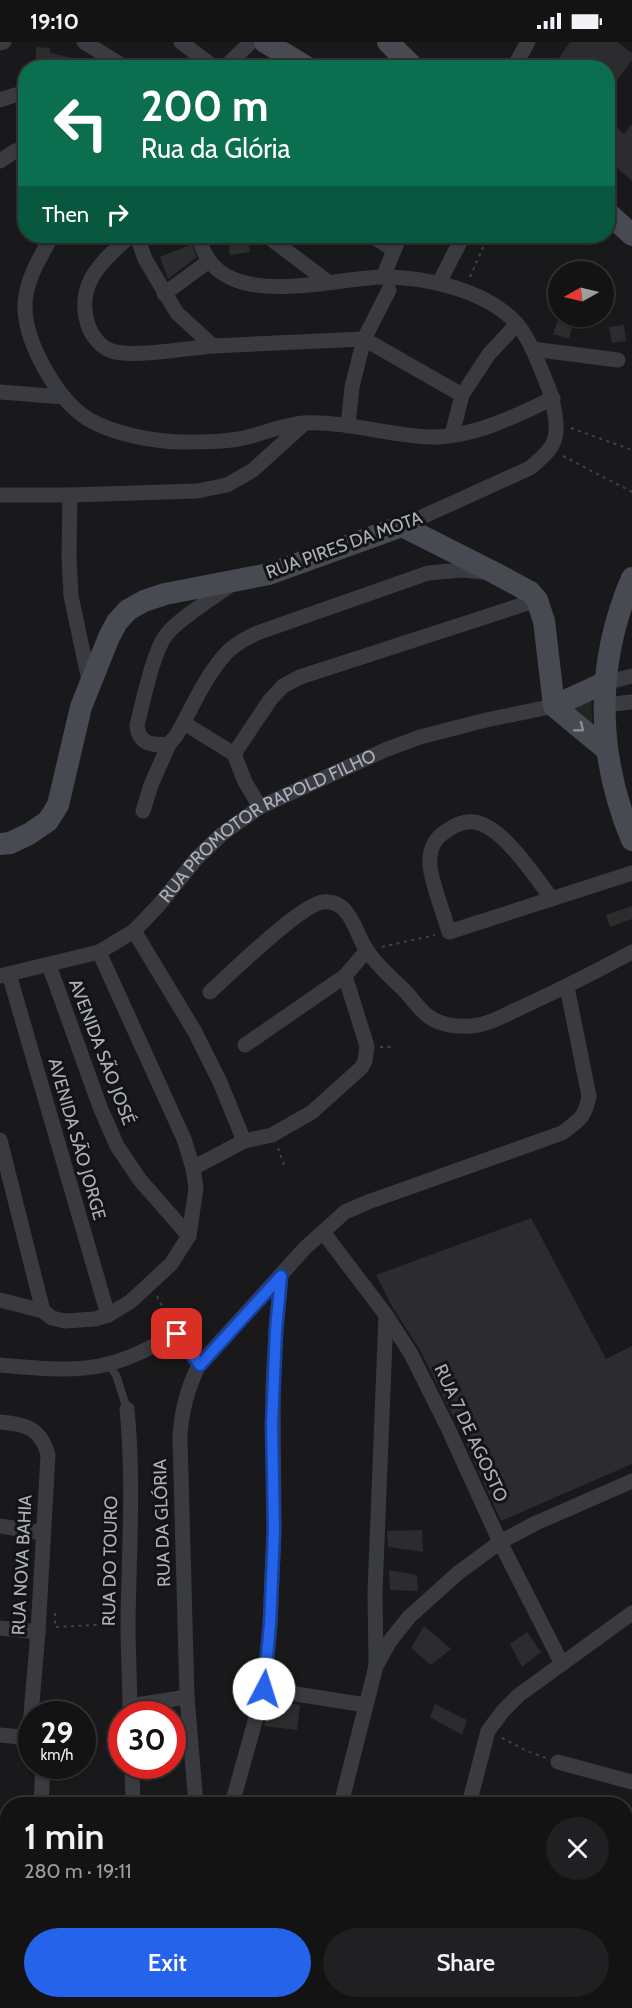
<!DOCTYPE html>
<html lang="en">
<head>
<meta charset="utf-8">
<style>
  :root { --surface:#131314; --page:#202022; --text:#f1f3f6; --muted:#9d9ea0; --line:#323234; --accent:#2563eb }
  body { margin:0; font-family:Cabin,sans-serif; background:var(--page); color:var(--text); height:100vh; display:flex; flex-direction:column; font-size:22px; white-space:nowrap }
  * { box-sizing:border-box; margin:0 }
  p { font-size:20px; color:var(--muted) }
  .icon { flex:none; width:33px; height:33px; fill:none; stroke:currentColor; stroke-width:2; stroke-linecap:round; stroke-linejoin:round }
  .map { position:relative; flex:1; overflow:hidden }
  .details { position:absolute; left:0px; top:1755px; width:633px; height:212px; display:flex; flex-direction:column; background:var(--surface); border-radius:24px 24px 0 0; box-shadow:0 2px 4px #0004,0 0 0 2px var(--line) }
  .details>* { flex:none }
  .top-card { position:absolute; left:18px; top:18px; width:597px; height:183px; border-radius:24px; box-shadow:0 2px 4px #0004,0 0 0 2px var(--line); background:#0b6e4f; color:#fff; overflow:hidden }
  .needle { width:39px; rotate:262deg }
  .buttons { position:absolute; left:548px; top:219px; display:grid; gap:12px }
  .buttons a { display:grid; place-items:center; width:66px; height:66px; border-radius:50%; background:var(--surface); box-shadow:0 2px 4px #0004,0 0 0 2px var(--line); font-size:30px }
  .speed { position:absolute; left:18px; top:1659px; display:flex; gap:12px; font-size:30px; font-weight:700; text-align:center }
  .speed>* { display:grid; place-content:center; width:78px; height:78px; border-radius:50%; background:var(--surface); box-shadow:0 2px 4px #0004,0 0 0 2px var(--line); line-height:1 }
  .speed small { font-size:15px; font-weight:400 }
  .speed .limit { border:9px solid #d22; background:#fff; color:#111 }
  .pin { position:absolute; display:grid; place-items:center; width:51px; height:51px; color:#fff; margin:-26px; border-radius:12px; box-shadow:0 3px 9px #0006 }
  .me { position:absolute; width:66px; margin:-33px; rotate:5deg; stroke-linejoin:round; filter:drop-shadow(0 0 4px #0008) }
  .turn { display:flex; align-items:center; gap:21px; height:126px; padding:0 24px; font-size:27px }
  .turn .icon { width:78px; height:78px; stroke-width:2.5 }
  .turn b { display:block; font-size:42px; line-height:51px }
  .then { display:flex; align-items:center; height:57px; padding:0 24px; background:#0003; gap:12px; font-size:22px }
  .round { display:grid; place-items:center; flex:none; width:63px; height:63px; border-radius:32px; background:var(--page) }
  .summary { display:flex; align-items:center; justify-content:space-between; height:102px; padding:0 24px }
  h1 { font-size:36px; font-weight:600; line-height:45px }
  .action { display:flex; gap:12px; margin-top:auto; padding:12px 24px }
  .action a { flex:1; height:69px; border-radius:36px; background:var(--accent); color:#fff; font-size:24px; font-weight:600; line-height:69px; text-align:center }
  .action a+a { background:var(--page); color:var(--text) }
  .status { display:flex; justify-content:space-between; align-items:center; height:42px; padding:0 30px; background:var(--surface); direction:ltr }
  .status svg { height:16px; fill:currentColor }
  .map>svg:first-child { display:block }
  .green { fill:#1f2720 }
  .building { fill:#2c2c2f }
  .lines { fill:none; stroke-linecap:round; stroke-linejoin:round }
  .path { stroke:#404248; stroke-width:2; stroke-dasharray:3 4.5; stroke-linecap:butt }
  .lane { stroke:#3a3b41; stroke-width:8 }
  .street { stroke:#3a3b41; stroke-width:15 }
  .secondary { stroke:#484a51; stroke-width:22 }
  .oneway { stroke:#888c96 }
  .route-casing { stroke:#184099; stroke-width:15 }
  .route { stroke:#2563eb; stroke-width:10 }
  .labels { text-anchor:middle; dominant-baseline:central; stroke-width:6; stroke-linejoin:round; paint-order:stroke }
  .street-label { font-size:18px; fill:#abb0bb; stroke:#141416 }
</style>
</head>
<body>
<div class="status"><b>19:10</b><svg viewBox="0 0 49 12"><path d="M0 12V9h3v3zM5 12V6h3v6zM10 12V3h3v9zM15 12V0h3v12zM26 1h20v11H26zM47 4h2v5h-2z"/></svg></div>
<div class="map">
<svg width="632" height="1966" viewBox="0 0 632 1966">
  <rect width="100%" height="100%" fill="#19191b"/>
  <!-- green -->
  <path class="green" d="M591,656L593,687L570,662Z"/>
  <!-- building -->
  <path class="building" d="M570,0H617L632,11V18L608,51V26H552Z
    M36,5L50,6V11L69,15L91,24V26L36,25Z
    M608,78L624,92L632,82V139L608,118Z
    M233,194H248L250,210L230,213L228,199L234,198Z
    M192,202L197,215L168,237L160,215Z
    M558,278L573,282L569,297L553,292Z
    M624,283L626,299L612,301L609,285Z
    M632,864V877L610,885L606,873Z
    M531,1176L606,1317L632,1304V1422L501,1479L456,1380L420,1308L393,1266L376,1233Z
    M422,1488L423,1510L388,1505L387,1489Z
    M389,1528L417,1533L418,1549L390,1548Z
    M424,1584L451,1607L431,1623L411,1606Z
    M527,1590L541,1610L522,1625L510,1602Z
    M271,1658L300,1663L297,1688L264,1684Z
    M435,1662L467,1678L462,1693L430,1675Z"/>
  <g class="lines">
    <!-- path -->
    <path class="path" d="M470,235L488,194
      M571,386L632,408
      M563,414L632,450
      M382,905L435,893
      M380,1005H395
      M278,1106L284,1123
      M157,1254L169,1279
      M55,1571V1585L114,1582
      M502,1696L527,1709L546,1716
      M626,1904L632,1896
      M627,1951L632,1945"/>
    <!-- lane -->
    <path class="lane" d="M108,1322L116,1333L127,1367"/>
    <!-- street -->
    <g class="street">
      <path d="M84,0L126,26"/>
      <path d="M181,0L215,26"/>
      <path d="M0,1L4,0"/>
      <path d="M224,26L251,0"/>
      <path d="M513,26L528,0"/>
      <path d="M0,58L15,53H26"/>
      <path d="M0,119L15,109L26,106"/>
      <path d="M52,194C40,216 25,238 25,265C25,300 57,358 88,377C113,392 155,400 184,400C205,400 228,400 248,395C267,390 286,382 305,381C347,379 391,394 432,395C474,395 516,374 553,356"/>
      <path d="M130,194C102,220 75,241 88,283C91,293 101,306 112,309C134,316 188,306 213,304"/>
      <path d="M137,194L145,217L177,271L213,304L364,297L462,353"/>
      <path d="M199,194C215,273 327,236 383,235C426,235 487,248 517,282C532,300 540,326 549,347C552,356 554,364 555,373C560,401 550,409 530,426L402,484"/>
      <path d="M267,194L328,240"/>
      <path d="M372,194L394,208"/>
      <path d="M383,235L400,194"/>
      <path d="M439,241L463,194"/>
      <path d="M164,252L209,219"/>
      <path d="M532,307L618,318"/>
      <path d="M0,350L64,355"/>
      <path d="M348,384L352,345L364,297L389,248"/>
      <path d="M452,393L462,353L489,312L517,282"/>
      <path d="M0,453H70L197,449L227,443L253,428L305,381"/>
      <path d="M70,453L69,515L71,554L90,643"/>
      <path d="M233,541C215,555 179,576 166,593C153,610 143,660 137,683C138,702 153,704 169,702L176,694C191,668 203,639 222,616C231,604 244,597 257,591L428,531L462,528L483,530"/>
      <path d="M604,641L632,634"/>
      <path d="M604,663L632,660"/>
      <path d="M184,681L234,712L245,740L260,765"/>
      <path d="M234,712L270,658L283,644L300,635L537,558"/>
      <path d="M143,769L151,743L169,702"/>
      <path d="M552,857C536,836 502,783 474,780C465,779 455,783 448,788C434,796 429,807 430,823C431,840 444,872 449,890L632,831"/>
      <path d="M134,889L195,990L220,1040L244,1099"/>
      <path d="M49,923L100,1065L117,1104L140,1138L189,1194"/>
      <path d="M9,932L108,1273"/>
      <path id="s1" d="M0,934L99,910L134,889L158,864L197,816L222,792L260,765L385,708L420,695L486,678L554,664"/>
      <path d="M210,950C230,932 301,862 323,860C350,857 355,890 366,907C376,923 393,937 406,950C413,958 420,968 428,974C440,983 457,985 471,984C488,983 504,973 518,967C557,949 595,930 632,910"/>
      <path d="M245,1003L345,934L367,908"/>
      <path d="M0,1098L43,1269"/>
      <path d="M193,1126L244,1099L272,1093L312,1070L361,1026L365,1019L367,1004L345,934"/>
      <path d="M323,1190L386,1273L411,1312L447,1384L500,1500L562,1622"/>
      <path d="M0,1258L43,1269L52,1276L65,1279L95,1277L108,1273L130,1260L171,1222L189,1194L196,1146L193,1126L184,1097L99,910"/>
      <path d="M0,1323C35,1326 73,1331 108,1322C132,1316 155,1303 177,1292L199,1323"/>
      <path d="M127,1367C134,1438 129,1510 128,1581C128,1612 130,1642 130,1672"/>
      <path d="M0,1380C25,1382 41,1386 48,1413L38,1590L29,1696L32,1699"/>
      <path d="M0,1484L43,1491"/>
      <path d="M0,1586L38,1590"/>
      <path d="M376,1623L375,1550L386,1273"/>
      <path d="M264,1647L366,1663"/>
      <path d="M130,1664L187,1655"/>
      <path d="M0,1693L29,1696"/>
      <path d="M558,1720L632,1740"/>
      <path d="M132,1724L133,1762"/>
      <path d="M41,1762L43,1724"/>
      <path d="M196,1762L187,1655L180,1396C181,1369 187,1347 199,1323L305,1206L345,1170L368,1160L562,1091C579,1078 585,1076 589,1054L567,945"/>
      <path d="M232,1762L264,1647L270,1582L274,1488L273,1344L276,1288L281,1234"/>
      <path d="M341,1762L376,1624L390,1599L409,1575L458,1531L500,1500L536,1481L632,1439"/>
      <path d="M469,1762L488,1689L503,1669L519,1653L632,1571"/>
      <path d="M0,1826L8,1828"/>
      <path d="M1,1906L8,1893"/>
      <path d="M0,1954L8,1945"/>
      <path d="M64,1959L72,1966"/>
      <path d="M309,1959L315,1966"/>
      <path d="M515,1959L516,1966"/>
      <path d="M617,1959L624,1966"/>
      <path d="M209,1966L217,1959"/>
      <path d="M295,1966L301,1959"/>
      <path d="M407,1966L409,1959"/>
    </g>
    <!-- secondary -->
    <path class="secondary" d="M265,0L308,26
      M388,0L414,26
      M608,171L632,193
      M632,536C595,622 596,712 632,798
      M554,664L607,708
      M554,664L604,641
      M0,802L10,801L29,792L48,779L58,763L81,665L109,595L117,580L128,568L144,559L165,552L269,532L402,484L495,531L530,550L537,558L544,579L554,664"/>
  </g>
  <!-- one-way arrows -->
  <defs><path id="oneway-chevron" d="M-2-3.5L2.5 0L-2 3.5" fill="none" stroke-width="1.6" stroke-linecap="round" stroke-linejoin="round" transform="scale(1.5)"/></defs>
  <use class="oneway" href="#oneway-chevron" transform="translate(580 686) rotate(39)"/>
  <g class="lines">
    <defs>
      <path id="route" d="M177,1292L200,1323L281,1234L276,1288L272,1382L274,1488L270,1582L264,1647"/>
    </defs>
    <!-- route casing -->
    <use href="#route" class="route-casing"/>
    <!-- route -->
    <use href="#route" class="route"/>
  </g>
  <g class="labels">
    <!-- street labels -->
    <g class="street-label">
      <text transform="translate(344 503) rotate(-20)">RUA PIRES DA MOTA</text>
      <text stroke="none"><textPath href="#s1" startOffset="316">RUA PROMOTOR RAPOLD FILHO</textPath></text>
      <text transform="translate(102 1010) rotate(69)">AVENIDA SÃO JOSÉ</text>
      <text transform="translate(77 1097) rotate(74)">AVENIDA SÃO JORGE</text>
      <text transform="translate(471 1391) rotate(65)">RUA 7 DE AGOSTO</text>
      <text transform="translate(162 1481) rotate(-92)">RUA DA GLÓRIA</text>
      <text transform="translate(110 1519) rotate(-89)">RUA DO TOURO</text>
      <text transform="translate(22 1523) rotate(-87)">RUA NOVA BAHIA</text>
    </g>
  </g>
</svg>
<div class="buttons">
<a><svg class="needle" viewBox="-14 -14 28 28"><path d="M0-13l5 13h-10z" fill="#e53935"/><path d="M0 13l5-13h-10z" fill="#9d9ea0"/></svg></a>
</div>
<div class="speed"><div>29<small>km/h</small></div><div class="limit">30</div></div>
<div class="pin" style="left:177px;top:1292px;background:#d93025"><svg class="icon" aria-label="arrive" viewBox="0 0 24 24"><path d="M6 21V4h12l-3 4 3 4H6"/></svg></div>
<svg class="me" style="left:264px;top:1647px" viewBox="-20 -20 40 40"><circle r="19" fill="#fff"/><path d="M0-13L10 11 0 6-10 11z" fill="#2563eb"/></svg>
<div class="top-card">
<div class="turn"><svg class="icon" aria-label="left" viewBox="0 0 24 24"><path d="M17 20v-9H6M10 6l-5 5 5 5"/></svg><div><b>200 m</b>Rua da Glória</div></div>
<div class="then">Then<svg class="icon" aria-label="right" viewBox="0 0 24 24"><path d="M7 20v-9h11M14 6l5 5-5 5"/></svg></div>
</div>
<section class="details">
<div class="summary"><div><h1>1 min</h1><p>280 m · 19:11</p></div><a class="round"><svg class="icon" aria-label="close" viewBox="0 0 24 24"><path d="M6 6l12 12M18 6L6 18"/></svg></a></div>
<div class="action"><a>Exit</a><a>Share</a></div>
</section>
</div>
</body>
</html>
